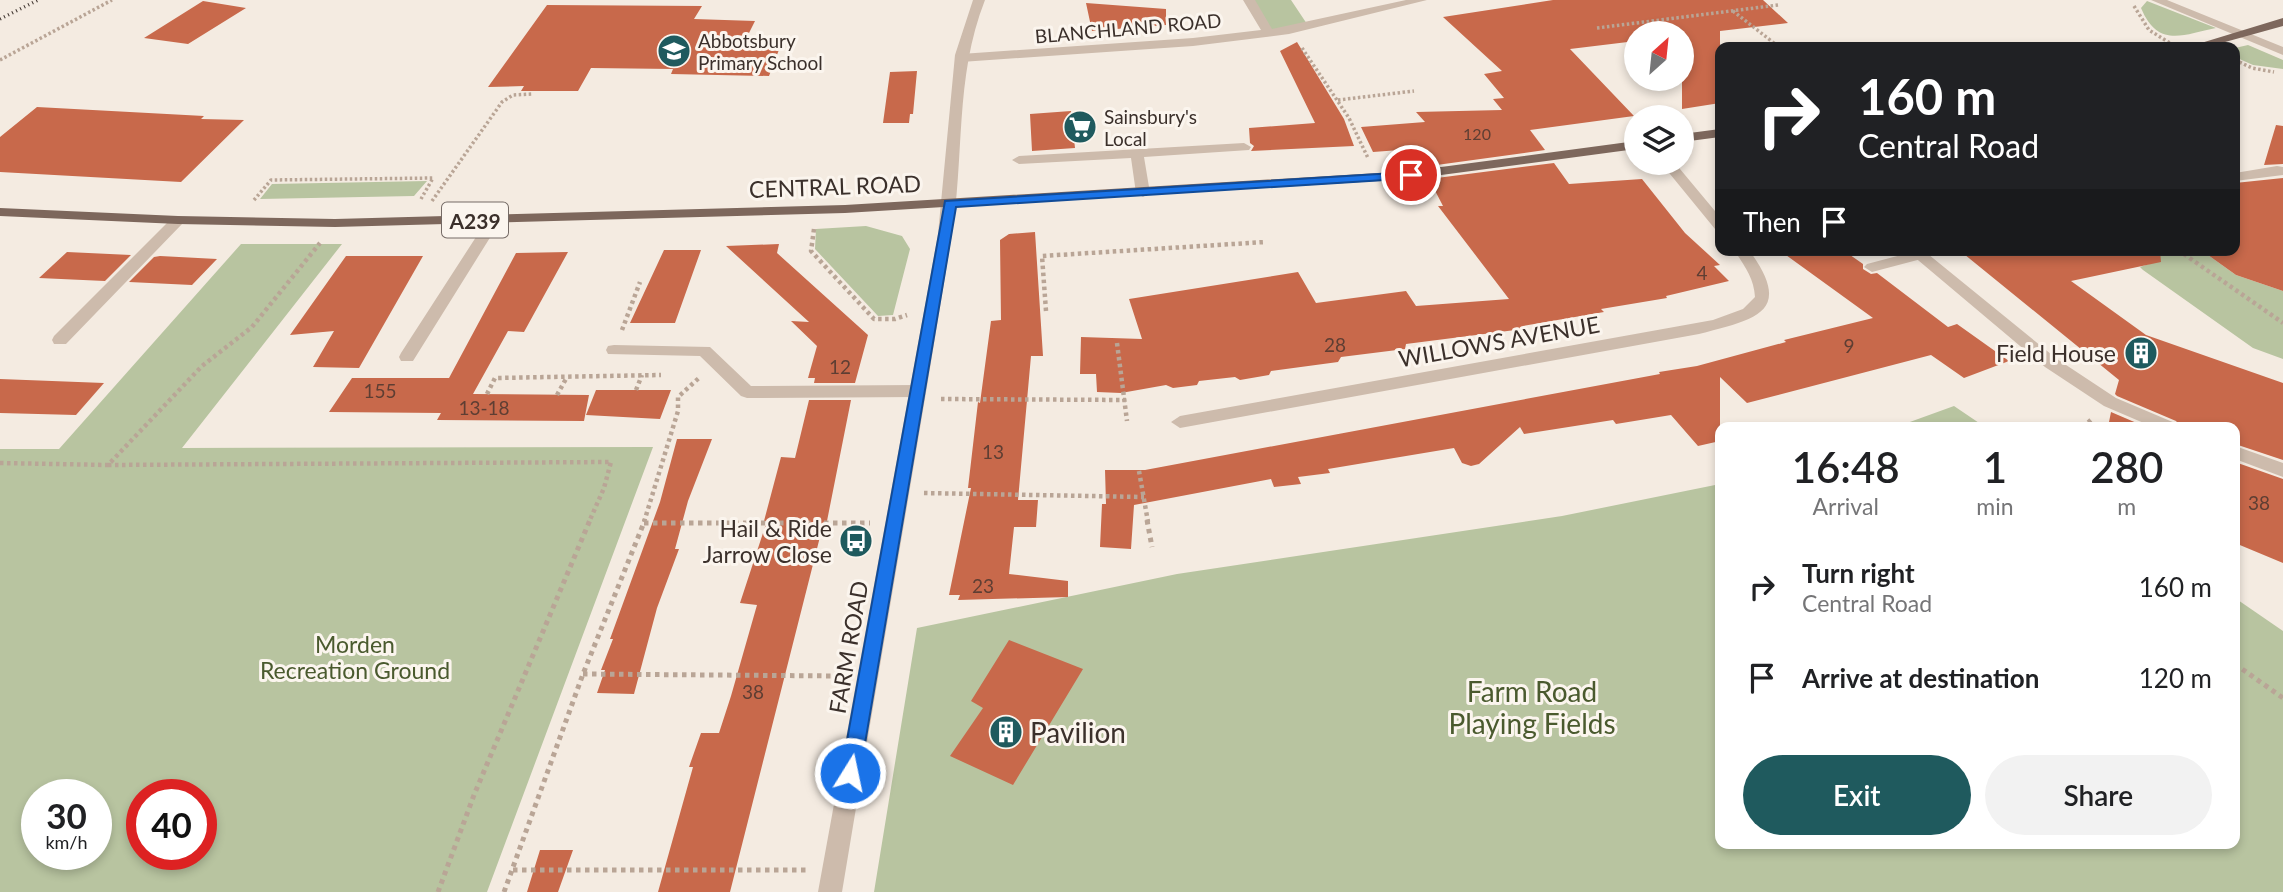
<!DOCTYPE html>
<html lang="en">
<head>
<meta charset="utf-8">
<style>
  :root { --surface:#fff; --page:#f2f2f2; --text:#202124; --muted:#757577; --accent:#1f5a5e }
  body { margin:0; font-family:Lato,sans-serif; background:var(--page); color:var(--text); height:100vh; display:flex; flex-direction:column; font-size:26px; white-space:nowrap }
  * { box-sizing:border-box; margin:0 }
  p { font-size:23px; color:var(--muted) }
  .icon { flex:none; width:38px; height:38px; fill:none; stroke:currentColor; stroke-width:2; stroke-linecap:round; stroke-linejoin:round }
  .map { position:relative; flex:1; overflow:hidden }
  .panel { position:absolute; left:1715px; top:422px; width:525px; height:427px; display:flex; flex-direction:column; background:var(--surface); border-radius:14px; box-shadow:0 4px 10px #0003 }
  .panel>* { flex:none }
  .hud { position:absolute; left:1715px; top:42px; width:525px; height:214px; border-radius:14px; box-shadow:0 4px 10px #0003; background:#202124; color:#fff; overflow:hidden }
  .needle { width:46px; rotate:27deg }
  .controls { position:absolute; left:1624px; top:21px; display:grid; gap:14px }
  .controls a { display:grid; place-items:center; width:70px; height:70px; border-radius:50%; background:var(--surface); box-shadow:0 4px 10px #0003; font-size:35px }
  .speed { position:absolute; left:21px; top:779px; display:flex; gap:14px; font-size:35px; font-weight:700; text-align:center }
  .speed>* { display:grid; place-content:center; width:91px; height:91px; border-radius:50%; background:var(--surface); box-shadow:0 4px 10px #0003; line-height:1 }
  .speed small { font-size:18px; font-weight:400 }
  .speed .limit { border:10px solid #d22; background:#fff; color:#111 }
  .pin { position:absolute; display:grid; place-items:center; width:60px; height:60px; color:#fff; margin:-30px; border:4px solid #fff; border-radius:50%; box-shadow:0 2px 7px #0007 }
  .me { position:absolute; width:77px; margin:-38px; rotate:10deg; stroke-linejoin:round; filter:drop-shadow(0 0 5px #0008) }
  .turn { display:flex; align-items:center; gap:24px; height:147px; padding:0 28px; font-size:32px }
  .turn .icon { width:91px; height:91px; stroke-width:2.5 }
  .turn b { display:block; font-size:49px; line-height:60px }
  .then { display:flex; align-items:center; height:66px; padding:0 28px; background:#0003; gap:14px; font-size:26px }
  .eta { display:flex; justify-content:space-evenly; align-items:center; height:119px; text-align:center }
  .eta b { font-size:42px; font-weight:600; line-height:49px }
  .action { display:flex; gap:14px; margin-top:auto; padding:14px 28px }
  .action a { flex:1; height:80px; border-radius:42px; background:var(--accent); color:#fff; font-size:28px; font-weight:600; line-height:80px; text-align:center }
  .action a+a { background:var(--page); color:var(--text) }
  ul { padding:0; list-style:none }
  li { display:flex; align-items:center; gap:21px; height:91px; padding:0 28px }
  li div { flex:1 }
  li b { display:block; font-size:26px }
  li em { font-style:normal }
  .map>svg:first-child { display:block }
  .green { fill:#b8c4a0; fill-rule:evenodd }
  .building { fill:#c8694b }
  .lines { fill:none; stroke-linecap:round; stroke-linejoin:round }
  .path-far2 { stroke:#b9a596; stroke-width:3.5; stroke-dasharray:2.5 2.5; stroke-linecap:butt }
  .path-far1 { stroke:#b9a596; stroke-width:4.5; stroke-dasharray:3.5 3.5; stroke-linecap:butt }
  .path { stroke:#b9a596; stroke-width:5; stroke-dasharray:4.5 4.5; stroke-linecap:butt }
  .service { fill:#cdbbac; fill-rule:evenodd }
  .minor { fill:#cdbbac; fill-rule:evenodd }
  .tertiary { fill:#cdbbac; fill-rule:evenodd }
  .primary { fill:#7d675c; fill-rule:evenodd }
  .rail { stroke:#3b302b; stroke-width:3.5; stroke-dasharray:1 3.5; stroke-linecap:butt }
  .route { fill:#1a73e8; stroke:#114b97; stroke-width:2 }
  .labels { text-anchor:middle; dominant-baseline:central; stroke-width:6; stroke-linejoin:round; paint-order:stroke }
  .far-number-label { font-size:16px; fill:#5e3e33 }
  .far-street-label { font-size:19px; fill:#3b302b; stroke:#fbf5ee }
  .far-poi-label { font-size:19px; fill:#3b302b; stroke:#fbf5ee; text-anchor:start }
  .number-label { font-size:19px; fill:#5e3e33 }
  .shield { fill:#fbf5ee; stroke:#756b66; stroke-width:2 }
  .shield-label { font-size:21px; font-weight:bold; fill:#3b302b }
  .street-label { font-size:23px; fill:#3b302b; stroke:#fbf5ee }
  .poi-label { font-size:23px; fill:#3b302b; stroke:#fbf5ee; text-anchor:end }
  .park-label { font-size:23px; fill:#4a5a2e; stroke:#fbf5ee }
  .near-park-label { font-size:28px; fill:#4a5a2e; stroke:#fbf5ee }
  .near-poi-label { font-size:28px; fill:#3b302b; stroke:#fbf5ee; text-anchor:start }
</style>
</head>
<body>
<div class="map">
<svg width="2283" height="892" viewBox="0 0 2283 892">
  <rect width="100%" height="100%" fill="#f4ebe1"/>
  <!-- green -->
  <path class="green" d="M1253,0H1291L1307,24L1271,30Z
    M2147,1L2216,28C2182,35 2158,48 2141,8Z
    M2248,45L2283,60V69L2253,65L2235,57V48Z
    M427,181L414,196L260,199L272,184Z
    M866,226L902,236L910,249L893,315L878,316L815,249L816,229Z
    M241,244H342L182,448L653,447L487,892H0V449H59ZM96,794V854H37V794ZM142,794H201V854H142Z
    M2131,250H2201L2236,275L2283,291V359L2253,348L2143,270L2140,267L2149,264Z
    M1954,406L1985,427H1896Z
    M1720,484V844H2235V598L2283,631V892H874L917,628L1177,574L1562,516Z"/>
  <!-- building -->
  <path class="building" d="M1553,0H1763L1788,23L1720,31V103L1682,109V33H1636V41L1570,49L1634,116L1530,130L1545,150L1422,167L1413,149L1373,152L1361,127L1425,122L1416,112L1502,110L1493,99L1504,98L1484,74L1502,71L1443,17Z
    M203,1L246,8L188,44L144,38Z
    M1086,3L1166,9V25L1092,31Z
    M547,5L702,6L694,19L755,21L743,45L780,47L769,76L671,74L673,69L591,68L578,91H521L524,86L488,87Z
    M1297,42L1344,119L1354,146L1251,151L1254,146L1250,143L1249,128L1315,123L1280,51Z
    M917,71L913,114H910L909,123H883L890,72Z
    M37,107L204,116L201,119L244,120L181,182L0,172V137Z
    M1071,111L1075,148L1032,151L1030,114Z
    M2276,125L2283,126V164L2264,165Z
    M1554,163L1569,184L1642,179L1685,233L1720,265L1714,266L1729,281L1666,296L1667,298L1601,309L1604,312L1523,326V329L1406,344L1405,349L1341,357L1338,362L1271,371L1269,375L1240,380L1235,377L1199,381L1197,385L1173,388L1166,385L1121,393L1097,392L1096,374H1080L1081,337L1142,339L1129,299L1298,272L1316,303L1406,291L1416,306L1509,299L1438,206H1443L1429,179Z
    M2283,178V291L2236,275L2201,250H2235V183Z
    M1035,232L1043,356H1031L1018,500H1038L1036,527H1014L1009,574L1068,581V597L958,600L960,595H949L971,488H968L978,402L980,403L991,321L1001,320L1000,240L1009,234Z
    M779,244L777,253L868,335L855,383H814L815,378H808L817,346L791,321L809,322L726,246Z
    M664,250H701L675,323H630Z
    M1779,250H1843L1863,264V269L1871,274L1877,273L1948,327L1957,324L2009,361L1964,378L1931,355L1747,403L1720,377V441L1698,446L1671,415L1616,424L1613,420L1524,434L1520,427L1479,464L1471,466L1462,463L1454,448L1328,469L1330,473L1298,477L1301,484L1274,487L1271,479L1134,505L1131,549L1100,547L1102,504H1106L1105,470H1145L1660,374L1659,372L1697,366L1786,342L1784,340L1873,318Z
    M1959,250H2160L2161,262L2071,281L2146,335L2283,383V460L2235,444V427H2181L2176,421L2117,396L2115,394L2119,380Z
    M67,252L131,255L105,281L39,278Z
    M568,252L524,332L508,331L473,394L589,395L584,421L437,420L441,413L329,412L352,378H449L516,253Z
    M346,256H423L359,368L313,367L334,331L290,335Z
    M154,257L160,256L217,259L192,285L129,282Z
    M0,379L104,383L76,415L0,413Z
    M596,390H671L660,419L586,415Z
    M809,400H851L827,521H824L730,892H658L693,767H689L701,733H719L731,696L757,605L740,603L767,521H764L781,457L795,458Z
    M2111,412L2146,427H2108Z
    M677,439H712L688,501L675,549H679L657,608L634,694L597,693L605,670H601L613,639H610L660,502Z
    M2235,462L2283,479V563L2235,543L2239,521L2235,519Z
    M1009,640L1083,669L1013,785L950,756L983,708L971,701Z
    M540,850H573L558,892H527Z"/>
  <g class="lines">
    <!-- path-far2 -->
    <path class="path-far2" d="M2134,6L2149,30L2173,45
      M1733,11L1779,47
      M1597,28L1778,5
      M1302,48L1349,118L1368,158
      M0,60L112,0
      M2235,60L2252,68L2274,72
      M1338,100L1414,91
      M254,200L271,180L433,178L421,199
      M432,201L502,102L513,95L532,94"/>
    <!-- path-far1 -->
    <path class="path-far1" d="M814,229L811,251L874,319H895L907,315
      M2178,250L2283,323
      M1046,311L1042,256L1265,242
      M622,330L640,282
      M1117,343L1127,421
      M636,390L642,375
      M487,394L495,378L661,375
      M557,395L567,377
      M941,399L1126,400
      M2083,427L2093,418
      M0,463L108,465L202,366L252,327L320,243
      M108,465L611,462L604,488L589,522
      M1139,471L1148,522
      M924,493L1144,497
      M644,522L678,411V397L700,377"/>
    <!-- path -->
    <path class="path" d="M1147,520L1152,547
      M644,523H870
      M2235,664L2283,698
      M583,674L841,676
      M513,870H806
      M438,892L474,795L590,520
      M504,892L583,674L645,520"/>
    <!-- service -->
    <path class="service" d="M1244,143L1251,147L1249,150L1144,157L1150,193L1143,197L1136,193L1131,158L1019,164L1012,160L1019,156Z
      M1920,250L1925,252L1927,255L1925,258L1872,272L1864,267L1867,264Z"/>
    <!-- minor -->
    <path class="minor" d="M1243,0H1255L1272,29L1406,0H1427L1289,34L1193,46L961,62L955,58L961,54L1193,38L1261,30Z
      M2151,0H2167L2283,47V55Z
      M1661,163H1675L1720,217V230L1715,229Z
      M2277,166L2283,167V175L2235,181V173Z
      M178,216L185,220L183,223L66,344H54L52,340L54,336L173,217Z
      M494,216L501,220L413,361H401L399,357L401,353L487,220Z
      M1734,250H1749C1795,313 1755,319 1699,334L1180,428L1171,422L1180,416L1713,320L1743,309L1755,297C1754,278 1744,265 1734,250Z
      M1906,250H1923L2057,359L2116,398L2175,423L2178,427H2153L2104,406L2045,367Z
      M614,345L710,347L751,386L918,385L926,391L918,397L747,398L741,396L700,356L608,354L606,350L608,346Z
      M2235,446L2283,463V477L2235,459Z"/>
    <!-- tertiary -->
    <path class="tertiary" d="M973,0H985C954,78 965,159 951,240C916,457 878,675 842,892H818L938,234L955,55Z"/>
    <!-- primary -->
    <path class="primary" d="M2283,18V26L2207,47H2188Z
      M1720,129V137L1682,142V134Z
      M1636,141V149L1411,179L845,213L335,227L178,224L0,216V208L178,216L335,219L845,205L1411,171Z"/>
    <!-- rail -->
    <path class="rail" d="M0,19L38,0"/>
  </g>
  <!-- route -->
  <path class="route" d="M1411,172L1418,175L1416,178L956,207L860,773L858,780L850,782L843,780L841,773L945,201Z"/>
  <!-- icons -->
  <defs>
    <symbol id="school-disc" viewBox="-11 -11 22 22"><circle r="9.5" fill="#1f5a5e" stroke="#fbf5ee"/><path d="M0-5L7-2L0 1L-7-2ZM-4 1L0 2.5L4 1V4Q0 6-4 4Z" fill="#fff"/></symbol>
    <symbol id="supermarket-disc" viewBox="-11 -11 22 22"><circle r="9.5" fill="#1f5a5e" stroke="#fbf5ee"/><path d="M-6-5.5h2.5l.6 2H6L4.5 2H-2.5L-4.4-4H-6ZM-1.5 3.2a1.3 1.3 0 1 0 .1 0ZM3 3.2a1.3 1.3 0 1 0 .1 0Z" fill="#fff"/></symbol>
    <symbol id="building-disc" viewBox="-11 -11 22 22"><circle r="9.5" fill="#1f5a5e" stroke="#fbf5ee"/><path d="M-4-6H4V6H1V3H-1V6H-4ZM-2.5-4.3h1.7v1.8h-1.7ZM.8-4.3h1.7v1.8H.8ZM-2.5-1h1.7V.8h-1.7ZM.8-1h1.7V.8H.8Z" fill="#fff"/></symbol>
    <symbol id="bus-disc" viewBox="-11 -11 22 22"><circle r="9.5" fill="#1f5a5e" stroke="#fbf5ee"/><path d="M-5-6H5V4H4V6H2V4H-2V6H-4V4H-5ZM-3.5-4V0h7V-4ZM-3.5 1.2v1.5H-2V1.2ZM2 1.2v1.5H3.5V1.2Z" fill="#fff"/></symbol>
  </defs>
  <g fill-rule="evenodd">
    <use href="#school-disc" x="655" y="32" width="38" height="38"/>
    <use href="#supermarket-disc" x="1061" y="108" width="38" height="38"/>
    <use href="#building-disc" x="2122" y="334" width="38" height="38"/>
    <use href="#bus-disc" x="837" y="522" width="38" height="38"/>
    <use href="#building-disc" x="987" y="713" width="38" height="38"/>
  </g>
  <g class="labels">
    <!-- far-number labels -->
    <g class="far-number-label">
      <text x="1477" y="133">120</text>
    </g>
    <!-- far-street labels -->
    <g class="far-street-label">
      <text transform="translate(1128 28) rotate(-5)">BLANCHLAND ROAD</text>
    </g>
    <!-- far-poi labels -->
    <g class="far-poi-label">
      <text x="698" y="40">Abbotsbury<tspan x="698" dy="22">Primary School</tspan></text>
      <text x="1104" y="116">Sainsbury's<tspan x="1104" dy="22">Local</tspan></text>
    </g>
    <!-- number labels -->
    <g class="number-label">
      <text x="1702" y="272">4</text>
      <text x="1335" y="344">28</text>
      <text x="1849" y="345">9</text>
      <text x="840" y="366">12</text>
      <text x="380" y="390">155</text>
      <text x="484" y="407">13-18</text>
      <text x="993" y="451">13</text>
      <text x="2259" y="502">38</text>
      <text x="983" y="585">23</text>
      <text x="753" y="691">38</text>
    </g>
    <!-- shield labels -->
    <rect class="shield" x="442" y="202.5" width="66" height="35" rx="5"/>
    <g class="shield-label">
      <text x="475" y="220">A239</text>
    </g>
    <!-- street labels -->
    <g class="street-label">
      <text transform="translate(835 186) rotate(-2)">CENTRAL ROAD</text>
      <text transform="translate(1499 341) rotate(-10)">WILLOWS AVENUE</text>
      <text transform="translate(848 647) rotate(-80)">FARM ROAD</text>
    </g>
    <!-- poi labels -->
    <g class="poi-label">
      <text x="2116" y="353">Field House</text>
      <text x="832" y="528">Hail &amp; Ride<tspan x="832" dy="26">Jarrow Close</tspan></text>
    </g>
    <!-- park labels -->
    <g class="park-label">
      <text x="355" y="644">Morden<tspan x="355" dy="26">Recreation Ground</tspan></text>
    </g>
    <!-- near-park labels -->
    <g class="near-park-label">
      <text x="1532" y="691">Farm Road<tspan x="1532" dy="32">Playing Fields</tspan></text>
    </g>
    <!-- near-poi labels -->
    <g class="near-poi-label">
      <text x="1030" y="732">Pavilion</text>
    </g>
  </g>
</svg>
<div class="controls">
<a><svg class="needle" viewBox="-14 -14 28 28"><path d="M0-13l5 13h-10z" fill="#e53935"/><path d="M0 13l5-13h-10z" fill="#757577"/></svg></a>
<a><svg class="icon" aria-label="layers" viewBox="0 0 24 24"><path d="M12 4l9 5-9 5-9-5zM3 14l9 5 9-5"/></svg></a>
</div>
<div class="speed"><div>30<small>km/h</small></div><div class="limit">40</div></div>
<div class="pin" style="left:1411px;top:175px;background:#d93025"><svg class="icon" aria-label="arrive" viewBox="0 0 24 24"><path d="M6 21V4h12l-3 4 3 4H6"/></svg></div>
<svg class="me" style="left:850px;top:773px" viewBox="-20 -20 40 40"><circle r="17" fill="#1a73e8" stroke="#fff" stroke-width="3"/><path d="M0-11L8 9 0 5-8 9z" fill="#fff"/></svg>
<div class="hud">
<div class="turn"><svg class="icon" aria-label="right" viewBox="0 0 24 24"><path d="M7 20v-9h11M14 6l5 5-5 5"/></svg><div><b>160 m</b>Central Road</div></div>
<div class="then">Then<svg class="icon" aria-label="arrive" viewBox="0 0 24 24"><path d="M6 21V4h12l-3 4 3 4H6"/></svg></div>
</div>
<section class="panel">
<div class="eta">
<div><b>16:48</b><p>Arrival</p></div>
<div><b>1</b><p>min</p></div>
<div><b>280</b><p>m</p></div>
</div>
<ul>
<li><svg class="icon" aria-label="right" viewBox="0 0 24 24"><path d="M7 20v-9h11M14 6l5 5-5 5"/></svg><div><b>Turn right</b><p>Central Road</p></div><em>160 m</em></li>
<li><svg class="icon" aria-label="arrive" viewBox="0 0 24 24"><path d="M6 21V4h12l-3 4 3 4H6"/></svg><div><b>Arrive at destination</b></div><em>120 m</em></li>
</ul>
<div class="action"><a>Exit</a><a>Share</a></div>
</section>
</div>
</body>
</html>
